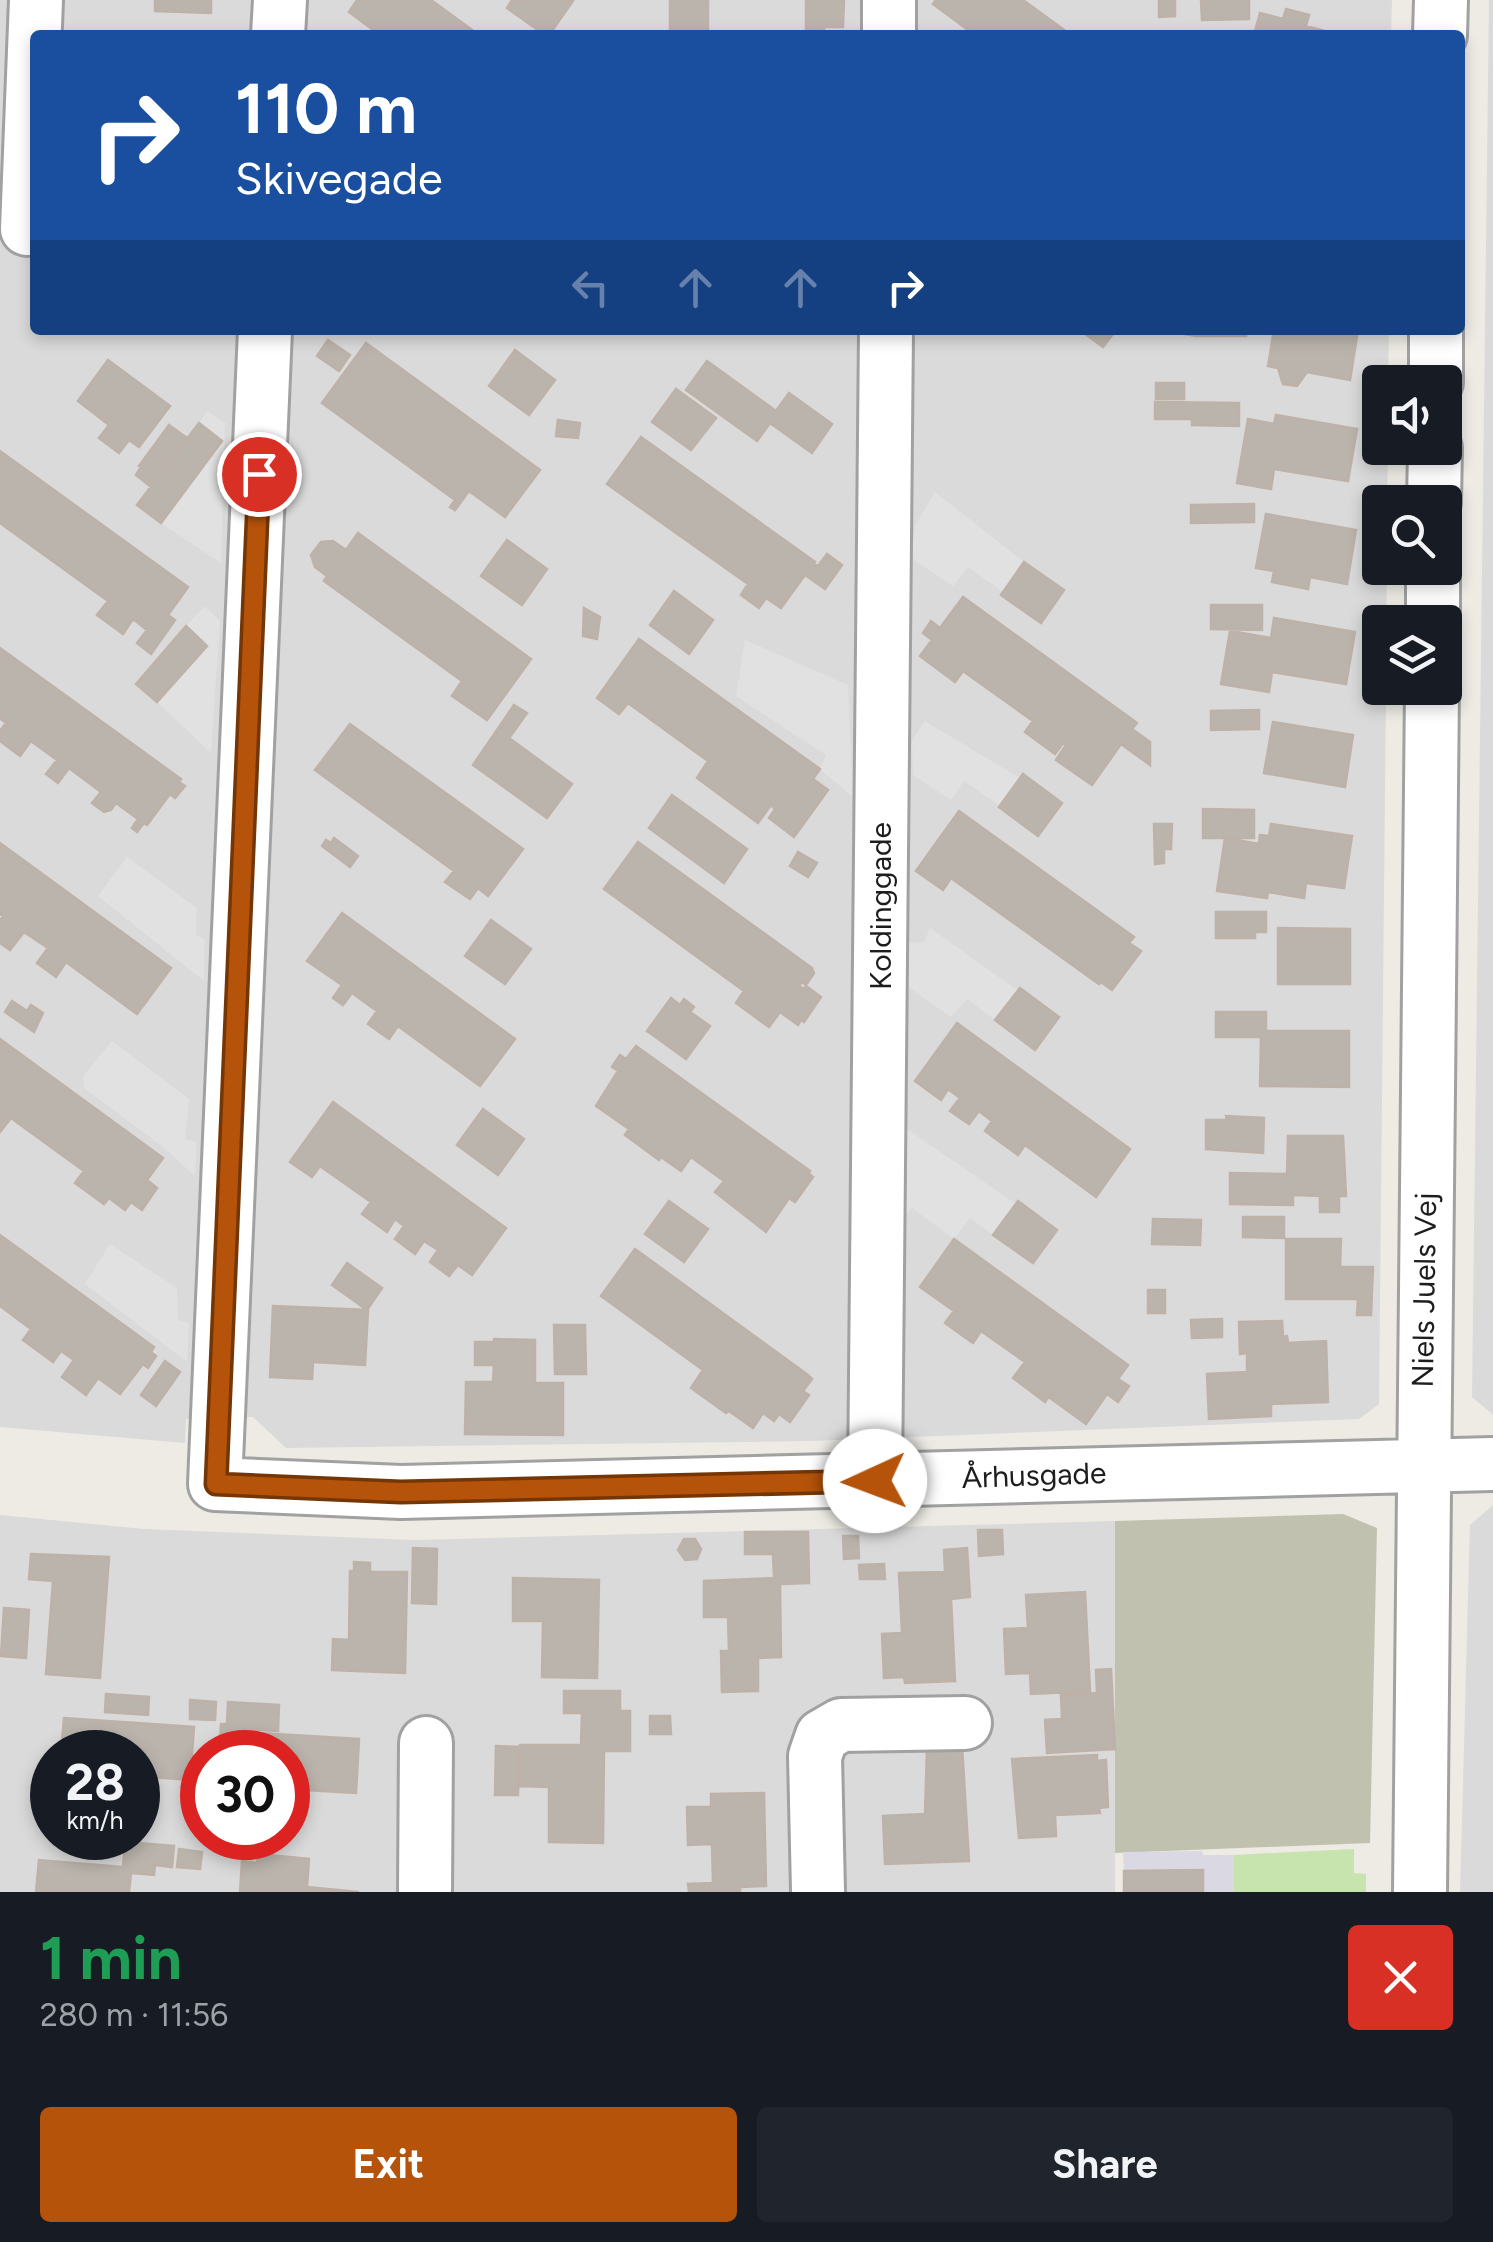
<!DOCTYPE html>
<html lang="en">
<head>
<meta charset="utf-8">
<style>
  :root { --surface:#171b24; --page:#20242c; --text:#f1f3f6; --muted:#9ea1a6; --accent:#b45309 }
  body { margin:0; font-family:Figtree,sans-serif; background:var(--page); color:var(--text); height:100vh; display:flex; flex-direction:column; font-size:38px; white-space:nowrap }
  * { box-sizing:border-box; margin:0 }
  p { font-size:32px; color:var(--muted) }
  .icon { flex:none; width:55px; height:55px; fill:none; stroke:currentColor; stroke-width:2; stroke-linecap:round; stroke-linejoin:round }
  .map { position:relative; height:1892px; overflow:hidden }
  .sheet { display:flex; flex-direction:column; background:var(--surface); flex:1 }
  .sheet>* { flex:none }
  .guide { position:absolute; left:30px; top:30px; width:1435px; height:305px; border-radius:10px; box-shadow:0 5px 15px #0003; background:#1a4fa0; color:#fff; overflow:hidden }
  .controls { position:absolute; left:1362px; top:365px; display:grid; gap:20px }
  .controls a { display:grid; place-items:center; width:100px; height:100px; border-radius:10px; background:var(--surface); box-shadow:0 5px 15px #0003; font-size:50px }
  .speed { position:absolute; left:30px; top:1730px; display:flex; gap:20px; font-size:50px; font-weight:700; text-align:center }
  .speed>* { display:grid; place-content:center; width:130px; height:130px; border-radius:50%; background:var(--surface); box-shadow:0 5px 15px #0003; line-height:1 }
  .speed small { font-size:25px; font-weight:400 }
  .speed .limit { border:15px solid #d22; background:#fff; color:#111 }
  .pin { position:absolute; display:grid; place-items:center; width:85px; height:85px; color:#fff; margin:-42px; border:5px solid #fff; border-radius:50%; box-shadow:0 2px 10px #0007 }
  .me { position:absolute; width:110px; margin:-55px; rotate:268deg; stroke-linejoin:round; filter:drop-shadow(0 0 8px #0008) }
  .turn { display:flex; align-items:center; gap:35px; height:210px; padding:0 40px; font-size:45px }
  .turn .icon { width:130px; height:130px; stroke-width:2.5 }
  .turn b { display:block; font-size:70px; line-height:85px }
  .lanes { display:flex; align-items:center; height:95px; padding:0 40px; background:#0003; justify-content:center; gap:50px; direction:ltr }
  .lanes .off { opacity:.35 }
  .round { display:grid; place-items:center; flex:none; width:105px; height:105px; border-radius:10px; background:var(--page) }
  .overview { display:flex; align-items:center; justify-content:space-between; height:170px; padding:0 40px }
  h1 { font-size:60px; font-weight:700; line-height:75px; color:#1e9e55 }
  .action { display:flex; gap:20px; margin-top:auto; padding:20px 40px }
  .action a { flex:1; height:115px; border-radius:10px; background:var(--accent); color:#fff; font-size:40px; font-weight:700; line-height:115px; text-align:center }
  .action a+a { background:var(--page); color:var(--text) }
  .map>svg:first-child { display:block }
  .residential { fill:#dbdada; fill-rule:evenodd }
  .construction { fill:#c1c1b0 }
  .grass { fill:#c7e3ae }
  .parking { fill:#e1e1e1 }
  .plaza { fill:#d9d8e3 }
  .building { fill:#bab4ad; stroke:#beb2a8; stroke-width:2.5 }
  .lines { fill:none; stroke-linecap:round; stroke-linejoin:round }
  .minor-casing { stroke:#a1a1a1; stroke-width:58 }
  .minor { stroke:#fff; stroke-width:52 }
  .route-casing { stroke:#753606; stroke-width:25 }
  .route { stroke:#b45309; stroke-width:18 }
  .labels { text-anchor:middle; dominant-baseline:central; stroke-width:9; stroke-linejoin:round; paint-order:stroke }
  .street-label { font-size:30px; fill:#1d1d1d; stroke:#fff }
</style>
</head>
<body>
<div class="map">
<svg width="1493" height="1892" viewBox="0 0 1493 1892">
  <rect width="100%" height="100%" fill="#edebe4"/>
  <!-- residential -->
  <path class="residential" d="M0,0H1392L1391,35H35V330H1389L1388,382H1380V448H1388L1387,502H1380V568H1387L1386,622H1380V688H1386L1379,1404L1359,1419L811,1441L286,1448L253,1417L186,1419L185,1443L0,1427Z
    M1489,0H1493V1415L1472,1397Z
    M1493,1505V1892H1460L1470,1525Z
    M0,1515L144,1529L415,1540L1115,1521V1892H0ZM52,1752H138V1838H52ZM202,1752H288V1838H202Z"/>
  <!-- construction -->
  <path class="construction" d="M1343,1514L1377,1528L1370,1843L1115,1853V1521Z"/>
  <!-- grass -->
  <path class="grass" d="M1354,1849V1873L1366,1874V1892H1234V1855Z"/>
  <!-- parking -->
  <path class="parking" d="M207,411L225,423L221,563L161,523L222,441L199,423Z
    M935,492L1024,562L1003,592L968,567L953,586L911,558L915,526Z
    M205,606L220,621L211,753L157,702L207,646L186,626Z
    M745,640L848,685L853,797L820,769L826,755L736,696Z
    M925,721L1020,778L1000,806L964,781L951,800L913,775L912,740Z
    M127,857L197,908L196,934L205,940L204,981L98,896Z
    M930,928L1017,990L995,1020L967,999L951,1017L904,984L906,943L924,942Z
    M112,1041L189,1099L185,1139L197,1142L195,1176L163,1147L83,1087L84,1075Z
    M904,1127L1016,1204L993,1235L970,1218L954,1239L912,1208L905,1215Z
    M110,1244L177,1288L178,1320L189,1323L187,1362L85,1284Z"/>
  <!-- plaza -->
  <path class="plaza" d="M1202,1851L1203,1855H1234V1892H1203L1202,1870L1124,1871L1123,1852Z"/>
  <!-- building -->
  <path class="building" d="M155,0H211V13L155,11Z
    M357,0H431L479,35H380L349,12Z
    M512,0H572L573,1L549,35H545L507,8Z
    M670,0H708V30H670Z
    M806,0H844L843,27H824V35H806Z
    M936,0H1023L1071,35H975L933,4Z
    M1159,0H1175V16L1159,17Z
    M1201,0H1249V19L1202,20Z
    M1286,9L1309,15L1306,26L1340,35H1254L1260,13L1283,19Z
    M1080,330H1116L1103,347Z
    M1179,330H1246V336H1196L1179,333Z
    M1274,330H1358L1350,380L1307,372L1297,386L1283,384L1278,368L1268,366Z
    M328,340L350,355L339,371L317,356Z
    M366,343L540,470L505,517L469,491L455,510L450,507L455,500L322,403Z
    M515,350L555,380L529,415L489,386Z
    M108,360L170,406L139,447L129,440L119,453L99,438L109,425L78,401Z
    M707,361L776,411L789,393L832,424L812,453L770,423L757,441L686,390Z
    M1156,383H1184V399H1156Z
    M676,389L716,418L691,450L652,422Z
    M1155,402L1239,403V426L1192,425V419H1155Z
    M1276,415L1357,429L1348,481L1274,469L1271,489L1237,483L1248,419L1274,424Z
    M558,420L580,423L578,438L556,436Z
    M199,423L222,441L161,523L137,505Z
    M169,425L187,438L151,487L136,475L141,467L139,466Z
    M641,437L815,562L814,564L818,566L827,554L842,565L825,589L805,575L781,608L766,598L759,608L741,595L748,584L607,484Z
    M0,451L188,587L168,615L175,620L151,654L137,643L147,630L133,619L123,634L97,615L108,601L0,523Z
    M1254,504V522L1191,523V505Z
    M1266,514L1356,530L1347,584L1310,577L1308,589L1272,582L1274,571L1256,568Z
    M358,533L531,659L487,720L452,696L462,681L324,581L327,576L315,567L311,555L321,542L333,541L346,550Z
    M507,540L547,569L522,605L481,576Z
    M1024,562L1064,590L1041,623L1001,595Z
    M674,591L713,620L689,654L650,625Z
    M963,597L1137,723L1132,729L1150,742V765L1121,744L1092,785L1056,760L1066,745L1063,743L1055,754L1025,732L1033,721L963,671L955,682L920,656L932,640L923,633L931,621L940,628Z
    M1211,605H1262V630L1211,629Z
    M584,608L600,617L597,639L583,636Z
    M1274,618L1355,632L1346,684L1272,672L1269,692L1221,684L1230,631L1271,638Z
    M186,626L207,646L157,702L136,684Z
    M639,639L820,769L813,779L828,790L794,837L769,818L775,809L771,805L758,823L697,778L708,761L628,703L619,714L597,698Z
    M0,648L181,779L179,782L185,786L175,798L170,794L147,825L144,823L137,832L132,828L138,819L116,803L111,810L104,812L92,803L101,792L69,768L58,783L46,774L57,760L31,741L20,756L0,741V731L6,723L0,718Z
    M514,705L527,713L509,738L572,784L547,818L473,765Z
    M1259,710V729L1211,730V711Z
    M1273,722L1353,735L1345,787L1264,773Z
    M350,724L523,849L488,896L478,888L470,899L445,882L454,871L315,770Z
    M1023,774L1062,803L1038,836L999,807Z
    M672,795L747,849L724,883L649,828Z
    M1203,809L1254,810V838H1203Z
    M959,811L1134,937L1129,943L1141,951L1112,990L1101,982L1099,984L951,878L943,890L916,871Z
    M1154,824H1172L1171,849H1164V863L1155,864Z
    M1271,824L1352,836L1344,888L1306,883L1304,898L1268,892L1267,898L1217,891L1225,838L1259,844L1260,835L1269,836Z
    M334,838L358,856L350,867L322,846L326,840L331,843Z
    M638,842L812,968L814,973L806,985L802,982L799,986L804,989L806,986L821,997L804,1022L801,1020L798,1025L780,1012L769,1027L736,1003L744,991L604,889Z
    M0,843L171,968L137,1014L66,962L56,977L37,963L48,948L24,932L10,950L0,943V921L3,916L0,914Z
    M798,852L817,863L808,877L790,866Z
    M1216,912H1266V932H1255V938H1216Z
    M342,913L515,1039L480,1086L398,1026L389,1039L368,1024L377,1011L352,993L343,1005L333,998L342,985L307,961Z
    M491,920L531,949L505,984L465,956Z
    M1278,928L1350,929V984H1278Z
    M1020,988L1059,1017L1035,1050L995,1020Z
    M671,998L680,1005L684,999L694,1007L690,1012L710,1026L686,1059L647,1031Z
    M12,1001L27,1011L31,1005L43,1013L34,1032L5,1012Z
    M1216,1012H1266V1031H1349V1087L1260,1086L1261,1037H1216Z
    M957,1023L1130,1149L1096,1197L1025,1145L1018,1155L985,1131L992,1121L979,1111L969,1124L950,1111L960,1098L948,1089L941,1100L915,1081Z
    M0,1039L163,1158L147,1180L157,1188L142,1210L131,1202L125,1210L109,1198L104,1204L75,1183L84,1171L11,1118L0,1132Z
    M636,1046L810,1171L808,1173L813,1177L795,1202L789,1198L766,1232L715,1192L724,1181L691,1157L681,1171L661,1157L659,1160L625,1135L629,1129L596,1106L618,1071L612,1067L620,1055L626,1059Z
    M333,1102L506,1228L472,1275L458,1265L449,1276L430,1262L438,1250L424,1241L415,1254L395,1239L404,1226L395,1219L387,1232L362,1214L371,1202L320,1166L312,1177L290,1162Z
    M483,1109L524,1139L498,1175L457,1145Z
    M1226,1116L1264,1118L1263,1153L1206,1149V1120H1227Z
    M1288,1136H1343L1346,1196H1339V1212H1320V1196L1293,1195V1205L1230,1204V1173L1287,1174Z
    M669,1201L708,1229L684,1262L645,1234Z
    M1018,1201L1057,1230L1033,1263L993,1235Z
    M1243,1217H1284V1238L1243,1237Z
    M1153,1219L1201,1220L1200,1245L1152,1244Z
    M0,1235L154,1347L151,1352L156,1356L148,1368L143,1364L120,1394L98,1378L86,1395L62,1377L74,1360L61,1351L53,1362L23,1340L31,1329L0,1306Z
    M954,1239L1128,1365L1118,1379L1129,1386L1118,1402L1107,1394L1086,1424L1050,1398L1057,1385L1045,1402L1013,1378L1025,1362L981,1331L973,1343L945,1323L954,1311L920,1287Z
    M1286,1239H1341L1340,1267H1373L1371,1315H1357L1358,1299H1286Z
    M635,1249L808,1375L812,1379L803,1391L809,1395L790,1422L779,1414L774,1421L763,1413L753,1428L729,1411L726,1413L691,1388L703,1370L601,1296Z
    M347,1263L382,1288L367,1310L332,1285Z
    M1148,1290H1165V1313H1148Z
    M273,1306L368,1310L365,1365L313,1362L312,1379L270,1377Z
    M1222,1319V1337L1192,1338L1191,1320Z
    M1282,1321L1283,1337L1287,1336L1288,1343L1326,1341L1328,1402L1271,1404V1416L1209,1419L1207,1374L1247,1372V1353L1240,1354L1239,1322Z
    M554,1325H585L586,1374H555Z
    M494,1339L535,1340V1383H563V1435L465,1434L466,1382H493L494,1365H475V1342H494Z
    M165,1361L180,1372L156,1406L141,1395Z
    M978,1530H1002L1003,1554L979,1556Z
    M745,1532H808L809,1583L780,1584L781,1657L758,1658V1691L722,1692L721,1651H729L728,1617H704V1581L774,1578L773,1554H745Z
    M843,1536H858L859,1558L844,1559Z
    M684,1539H695L701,1549L697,1559L685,1560L678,1550Z
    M413,1548L437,1549L436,1604L412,1603Z
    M967,1548L970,1597L951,1599L955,1681L905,1683L904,1677L884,1678L882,1634L902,1633L899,1573L945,1572L944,1550Z
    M31,1554L109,1557L100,1678L46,1674L53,1581L29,1579Z
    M354,1562L370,1563V1572H407L405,1673L332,1670L333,1639L349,1640L350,1571H354Z
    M884,1564L885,1579H860L859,1565Z
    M513,1578L599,1580L597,1678L542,1677L543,1621H513Z
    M1085,1592L1090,1691L1031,1694L1030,1673L1006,1674L1004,1629L1028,1628L1026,1595Z
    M4,1608L29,1610L26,1658L1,1656Z
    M1111,1669L1115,1749L1047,1753L1045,1720L1062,1719L1061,1695L1097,1693L1096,1670Z
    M564,1691H620V1711H630V1751H604L603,1843L549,1842V1787L520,1786V1745H581L582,1713H564Z
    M106,1694L149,1697L148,1715L105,1712Z
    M190,1700L216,1702L215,1720L190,1719Z
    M228,1702L279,1705L278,1731L246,1729L245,1747L220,1745L221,1724H227Z
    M650,1716H670L671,1734H650Z
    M64,1718L194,1727L190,1780L138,1776V1752H61Z
    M259,1733L359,1739L356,1793L288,1789V1752H258Z
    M496,1746L519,1747L518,1795H495Z
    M962,1746L969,1861L885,1864L883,1816L925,1814L927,1747Z
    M1097,1755V1761L1106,1760L1108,1807L1099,1808L1100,1813L1055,1815L1056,1836L1019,1838L1012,1759Z
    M764,1793L766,1886L740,1887V1892H689L688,1884L713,1883L712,1844L688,1845L687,1807H711V1794Z
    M125,1842L174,1846L172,1867L155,1865L154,1875L131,1873L129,1892H36L39,1860L123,1867Z
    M179,1849L202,1852L200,1869L177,1867Z
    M258,1854L309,1859L307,1887L359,1892H240L242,1861L257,1863Z
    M1203,1870V1892H1124V1871Z"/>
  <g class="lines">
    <defs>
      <path id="minor" d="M278,35L280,0
        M889,35V0
        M1440,35L1441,0
        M27,229L36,0
        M265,330L215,1484L401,1492L1493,1464
        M1436,382V330
        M1434,502L1435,448
        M1433,622V568
        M875,1481L886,330
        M425,1892L426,1743
        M818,1892L815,1756L822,1736L841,1725L965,1723
        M1420,1892L1432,688"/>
    </defs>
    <!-- minor casing -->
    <use href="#minor" class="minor-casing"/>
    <!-- minor -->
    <use href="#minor" class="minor"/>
  </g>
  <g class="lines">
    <defs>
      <path id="route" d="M259,474L216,1484L401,1492L875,1481"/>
    </defs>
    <!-- route casing -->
    <use href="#route" class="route-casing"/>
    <!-- route -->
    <use href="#route" class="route"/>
  </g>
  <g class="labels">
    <!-- street labels -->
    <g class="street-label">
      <text transform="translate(880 906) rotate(-90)">Koldinggade</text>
      <text transform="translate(1424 1290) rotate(-89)">Niels Juels Vej</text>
      <text transform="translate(1034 1475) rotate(-2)">Århusgade</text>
    </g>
  </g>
</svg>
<div class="controls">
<a><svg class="icon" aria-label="sound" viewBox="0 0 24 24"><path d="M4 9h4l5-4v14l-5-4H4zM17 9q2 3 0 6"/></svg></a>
<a><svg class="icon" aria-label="search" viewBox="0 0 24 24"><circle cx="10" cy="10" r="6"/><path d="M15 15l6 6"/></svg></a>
<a><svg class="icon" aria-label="layers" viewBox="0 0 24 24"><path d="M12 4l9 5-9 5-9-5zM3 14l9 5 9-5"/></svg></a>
</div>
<div class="speed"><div>28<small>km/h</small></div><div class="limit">30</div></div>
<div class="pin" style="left:259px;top:474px;background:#d93025"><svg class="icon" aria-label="arrive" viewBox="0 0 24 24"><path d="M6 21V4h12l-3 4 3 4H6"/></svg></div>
<svg class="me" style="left:875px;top:1481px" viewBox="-20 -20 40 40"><circle r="19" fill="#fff"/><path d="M0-13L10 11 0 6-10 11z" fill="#b45309"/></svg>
<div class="guide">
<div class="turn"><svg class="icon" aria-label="right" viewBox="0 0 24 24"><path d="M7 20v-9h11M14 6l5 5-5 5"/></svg><div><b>110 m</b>Skivegade</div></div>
<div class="lanes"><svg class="icon off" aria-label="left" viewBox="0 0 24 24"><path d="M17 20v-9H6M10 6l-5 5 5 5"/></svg><svg class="icon off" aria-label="ahead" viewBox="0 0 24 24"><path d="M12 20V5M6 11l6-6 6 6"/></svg><svg class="icon off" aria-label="ahead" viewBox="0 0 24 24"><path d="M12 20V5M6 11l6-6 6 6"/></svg><svg class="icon" aria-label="right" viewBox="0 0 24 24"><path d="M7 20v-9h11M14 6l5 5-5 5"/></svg></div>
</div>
</div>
<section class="sheet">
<div class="overview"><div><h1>1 min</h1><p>280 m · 11:56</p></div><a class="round" style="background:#d93025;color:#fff"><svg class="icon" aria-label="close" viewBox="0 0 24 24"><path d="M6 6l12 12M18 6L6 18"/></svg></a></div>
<div class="action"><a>Exit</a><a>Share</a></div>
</section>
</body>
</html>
